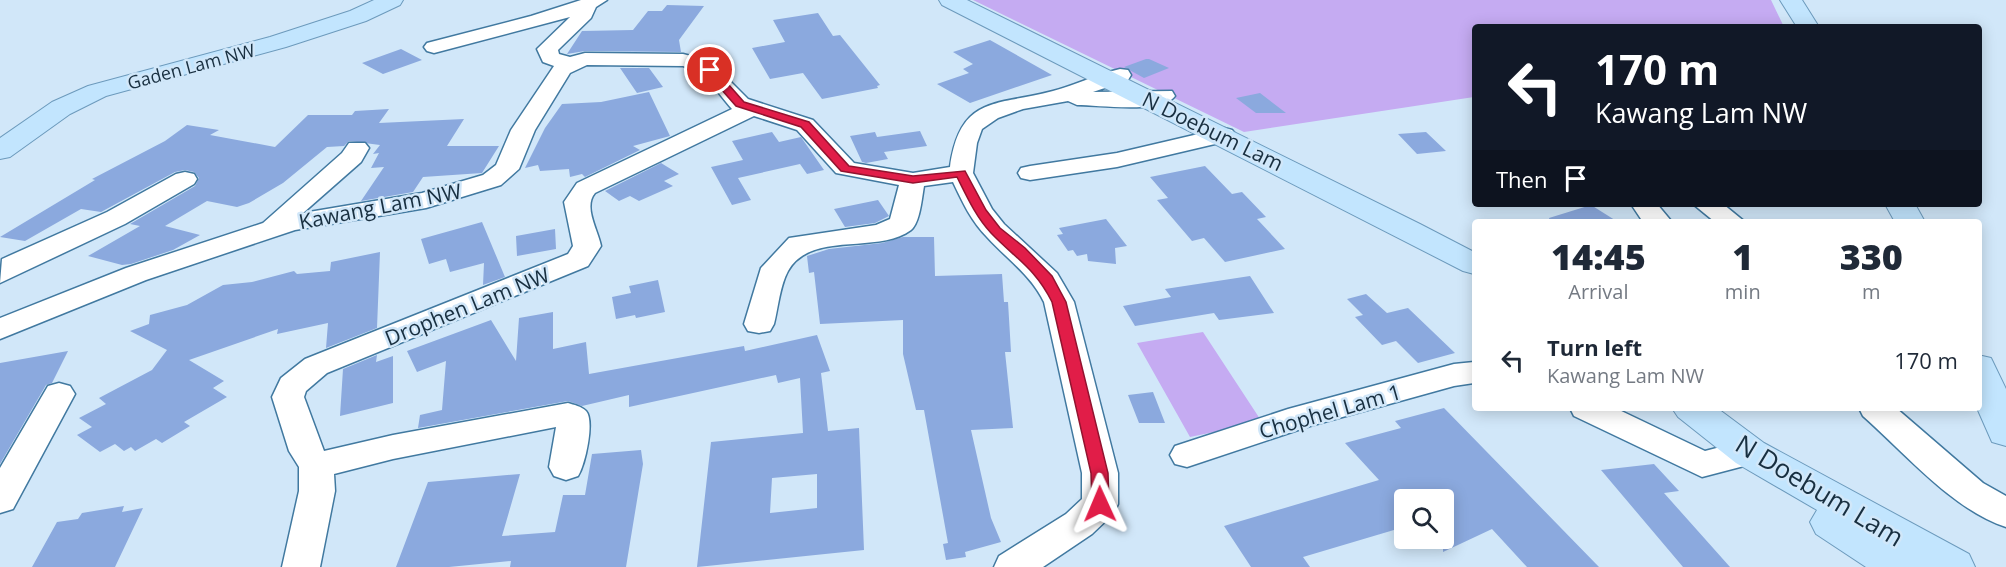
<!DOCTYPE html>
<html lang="en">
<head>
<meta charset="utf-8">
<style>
  :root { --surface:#fff; --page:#f2f2f3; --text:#1f2937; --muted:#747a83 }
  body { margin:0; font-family:"Open Sans",sans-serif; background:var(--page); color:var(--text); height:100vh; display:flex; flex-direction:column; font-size:22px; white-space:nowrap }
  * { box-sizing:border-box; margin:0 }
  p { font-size:20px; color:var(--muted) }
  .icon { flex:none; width:33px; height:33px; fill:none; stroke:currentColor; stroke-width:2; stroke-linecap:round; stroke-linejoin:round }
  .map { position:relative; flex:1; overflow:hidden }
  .sheet { position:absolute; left:1472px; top:219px; width:510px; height:192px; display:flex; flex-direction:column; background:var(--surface); border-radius:6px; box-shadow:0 3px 15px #0003 }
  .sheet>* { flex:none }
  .banner { position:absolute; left:1472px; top:24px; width:510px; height:183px; border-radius:6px; box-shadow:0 3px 15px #0003; background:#111827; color:#fff; overflow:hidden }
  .fabs { position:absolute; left:1394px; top:489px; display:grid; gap:12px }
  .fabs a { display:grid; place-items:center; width:60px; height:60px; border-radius:6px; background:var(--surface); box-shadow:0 3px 15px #0003; font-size:30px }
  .pin { position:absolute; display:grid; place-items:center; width:51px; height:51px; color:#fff; margin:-26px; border:3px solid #fff; border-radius:50%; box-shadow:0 2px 6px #0007 }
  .me { position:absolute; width:66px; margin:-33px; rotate:359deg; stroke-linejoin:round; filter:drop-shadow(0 0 4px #0008) }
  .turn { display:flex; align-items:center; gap:21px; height:126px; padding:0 24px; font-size:27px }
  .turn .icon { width:78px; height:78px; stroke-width:2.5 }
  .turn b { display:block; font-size:42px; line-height:51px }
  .then { display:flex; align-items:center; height:57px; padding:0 24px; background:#0003; gap:12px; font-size:22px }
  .eta { display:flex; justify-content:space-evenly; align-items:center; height:102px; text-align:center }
  .eta b { font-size:36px; font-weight:800; line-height:42px }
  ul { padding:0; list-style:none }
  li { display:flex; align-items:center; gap:18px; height:78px; padding:0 24px }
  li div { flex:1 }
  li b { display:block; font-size:22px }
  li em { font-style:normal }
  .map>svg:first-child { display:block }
  .green { fill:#c5abf2 }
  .building { fill:#8ba9de; fill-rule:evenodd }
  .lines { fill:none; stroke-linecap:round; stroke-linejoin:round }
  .minor-casing { stroke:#4179a0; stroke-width:3 }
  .major-casing { stroke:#6c9abc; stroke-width:2 }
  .minor { fill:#fff; fill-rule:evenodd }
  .major { fill:#c2e5fe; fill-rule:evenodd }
  .route { fill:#e11d48; stroke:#92132f; stroke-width:1.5 }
  .labels { text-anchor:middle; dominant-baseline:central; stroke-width:5; stroke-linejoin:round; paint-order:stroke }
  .far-street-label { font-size:18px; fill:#182f40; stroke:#d1e7f9 }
  .street-label { font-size:21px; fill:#182f40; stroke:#d1e7f9 }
  .near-street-label { font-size:26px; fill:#182f40; stroke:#d1e7f9 }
</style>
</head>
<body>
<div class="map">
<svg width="2006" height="567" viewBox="0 0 2006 567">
  <rect width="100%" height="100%" fill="#d1e7f9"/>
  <!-- green -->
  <path class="green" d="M973,0H1771L1784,27H1474V97L1244,132Z
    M1203,332L1262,422L1190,437L1137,343Z"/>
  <!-- building -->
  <path class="building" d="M667,5L704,6L679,40L681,52L585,51L567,54L582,31L633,30L648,11H662Z
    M818,13L833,36L840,35L880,85L877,86L878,88L822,99L803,73L770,79L752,48L785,42L773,20Z
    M990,40L1052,75L970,103L937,84L969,73L963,69L973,64L953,52Z
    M401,49L422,60L383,74L362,63Z
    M1146,59H1149L1169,68L1144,78L1124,67Z
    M620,68H649L663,87L637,93Z
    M649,92L670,136L633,146L640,150L585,177L582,174L570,177L569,169L540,171L538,165L525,168L545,128L562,104L601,102Z
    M1260,93L1286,113H1256L1236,98Z
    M389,109L379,123L464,119L447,146H499L482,173L423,177L413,192L361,201L384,167L371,168L379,153L373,154L380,145L349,141L344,146L327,147L283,183L249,203L237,207L207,201L165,226L200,235L173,250L131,264L122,265L88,256L140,226L130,224L195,186L199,178L194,172L185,170L175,172L101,212L81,209L25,241L0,237L95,180L92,179L165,141L187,125L219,130L210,135L275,147L308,115H352L355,111Z
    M920,131L927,146L884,152L888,159L866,163L862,162L850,136L875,132L877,137Z
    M772,132L779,142L801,137L824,170L807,174L800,164L738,178L751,200L732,205L711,167L743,160L732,141Z
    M1426,132L1446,151L1417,154L1398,134Z
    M661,163L679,174L664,181L673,186L639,201L630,196L619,201L605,191Z
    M1205,166L1232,194L1242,192L1266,217L1257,219L1285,249L1225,262L1204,238L1192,241L1157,200L1168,198L1150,177Z
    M878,200L889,216L875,223L845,227L834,209Z
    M1591,205L1618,222H1550L1549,218Z
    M1106,219L1127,246L1115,248L1116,264L1088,261L1087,254L1077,256L1073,250L1068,251L1057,235L1063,234L1059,228Z
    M482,222L505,277L483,285L484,263L450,272L446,259L429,264L421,239Z
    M555,229L556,249L517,256L516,236Z
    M903,237H934L935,276L1002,274L1004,302H1008L1011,352H1005L1013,428L971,430L991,518L1001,542L965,552L966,557L946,560L943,544L948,543L924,410H916L903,354V320L820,324L814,272L809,273L807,256L829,249L882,243Z
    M380,252L377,328L326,348L328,323L277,334L278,329L189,360L224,381L213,388L227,397L184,422L190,426L162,443L156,439L135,451L131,447L124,451L115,444L100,452L77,435L92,427L79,418L106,404L99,398L152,370L167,350L130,331L149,324L150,315L187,305L223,285L252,282L294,271L297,274L330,271L331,262Z
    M1250,276L1274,313L1219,320L1214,313L1135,326L1123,306L1171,297L1165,289Z
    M658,280L665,312L636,318L635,315L616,319L612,297L631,293L629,286Z
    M1366,294L1387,313L1408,308L1455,353L1418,363L1396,341L1382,345L1355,317L1363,315L1347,299Z
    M553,312V349L586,342L589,374L744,346L745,351L817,335L830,371L821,373L828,431L859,428L864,550L697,567L711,442L803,433L800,378L778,383L776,375L629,407V395L582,406L568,401L418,428L420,415L442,410L446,361L417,372L407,351L491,320L516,361L519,318ZM817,474V508L770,513L772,478Z
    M68,351L52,383L46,385L0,464V363Z
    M377,355L376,362L393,356V403L340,416L343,369Z
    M1153,392L1165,423H1139L1128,395Z
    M1444,408L1599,567H1527L1492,529L1443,552V500H1404V527L1303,557L1310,567H1251L1224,526L1379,480L1345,443L1401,428L1395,421Z
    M641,450L643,464L626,567H510L511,561L449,567H396L428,482L520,474L502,536L555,532L563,495H585L592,454Z
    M1654,464L1679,491L1664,493L1730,567H1683L1601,470Z
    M124,506L122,512L143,508L115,567H32L57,522L78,519L82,513Z"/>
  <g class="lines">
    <defs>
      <path id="minor" d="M581,0H607L596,7L591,18L558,50L559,54L570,57L585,53L683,54L710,61L748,99L813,120L854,163L913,173L950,167C960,95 996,106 1053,91C1076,85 1097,74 1120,69L1128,70L1131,75L1128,80L1093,92L1172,91L1175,96C1163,114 1098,105 1077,105L1068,101L1023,109L998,118L982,129L977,143L973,173L992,209L1004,224L1057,273L1074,302L1118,473V504L1113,514L1092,534L1043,567H994L999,556L1066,514L1082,499V473L1044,302C1031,275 1007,259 987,237C971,221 962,201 953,182L924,186C922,197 920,223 911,230C878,255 811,230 788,271C780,285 778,308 774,324L770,331L759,333L748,331L744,324L761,268L789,238L876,225L890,219L899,185L836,173L797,130L754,116L595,193C583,207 598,230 601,246L588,266L327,373L306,391L304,397L324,451L393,435L568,403C574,405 581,406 586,411C595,421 585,465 578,476L566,480L554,476L549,467L556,427L393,459L334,474L335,491L320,567H282L299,491V467L289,451L272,397L281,378L305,359L568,254L573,246L564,202L577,183L732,109C717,92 706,72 683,66L587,65L570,73L535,130L519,169L501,185L426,208L295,230L146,280L0,339V318L126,268L263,223L342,153L349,143H365L369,148L361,162L303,213L422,193L483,175L496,165L511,130L554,66L543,62L537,49L570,17L434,53L427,51L424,47L427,43L531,16Z
        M1224,128L1232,130L1236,135L1232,140L1117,167L1030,180L1021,178L1018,173L1021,168L1030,166L1117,153Z
        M185,172L194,174L197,179L194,184L125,224L0,283L2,259L107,212L176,174Z
        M1631,204H1657L1672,222H1643Z
        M1693,204H1723L1745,222H1715Z
        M1474,362V383L1454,386L1310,426L1187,467L1175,464L1170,455L1175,446L1288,409L1454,364Z
        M59,383L70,386L75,394L13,509L0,513V468L48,386Z
        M1570,408H1615L1705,451L1732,444L1744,448L1749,457L1744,466L1702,477L1574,416Z
        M1859,408H1896L1983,483L2006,496V527C1953,510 1905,453 1863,416Z"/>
      <path id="major" d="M374,0H403L400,5L366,21L286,47L106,96L70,114L10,157L0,159V138L52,102L88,86L270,37L350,11Z
        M939,0H967L1420,224L1474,252V274L1463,271L942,5Z
        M1780,0H1802L1819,27H1797Z
        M1885,204H1915L1925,222H1895Z
        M1978,355L1991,358L2006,389V446L1992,442L1977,408Z
        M1672,408H1717L1764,443L1969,554L1975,567H1866L1816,534L1810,522L1817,510L1736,463L1678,417Z"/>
    </defs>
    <!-- minor casing -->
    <use href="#minor" class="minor-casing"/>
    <!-- major casing -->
    <use href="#major" class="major-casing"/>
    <!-- minor -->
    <use href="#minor" class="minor"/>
    <!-- major -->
    <use href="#major" class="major"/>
  </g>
  <!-- route -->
  <path class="route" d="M706,67H713L744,102L809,122L849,166L913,176L965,171L986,210L1000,228L1025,248L1052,276L1066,302L1108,473L1109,504L1106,508H1094L1092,504L1091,473L1052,302C1035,268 1016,259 991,233C976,217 967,197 957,177L913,183L841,171L801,127L736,106L706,72Z"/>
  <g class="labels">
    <!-- far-street labels -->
    <g class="far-street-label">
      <text transform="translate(191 66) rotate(-15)">Gaden Lam NW</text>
    </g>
    <!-- street labels -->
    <g class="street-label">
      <text transform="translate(1213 131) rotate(26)">N Doebum Lam</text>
      <text transform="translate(380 206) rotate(-11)">Kawang Lam NW</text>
      <text transform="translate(467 306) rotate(-22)">Drophen Lam NW</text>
      <text transform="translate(1330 411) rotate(-16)">Chophel Lam 1</text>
    </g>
    <!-- near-street labels -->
    <g class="near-street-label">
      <text transform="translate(1820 490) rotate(31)">N Doebum Lam</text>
    </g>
  </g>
</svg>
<div class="fabs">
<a><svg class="icon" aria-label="search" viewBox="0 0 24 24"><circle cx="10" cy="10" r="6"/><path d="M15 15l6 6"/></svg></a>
</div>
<div class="pin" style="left:710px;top:70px;background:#d93025"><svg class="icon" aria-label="arrive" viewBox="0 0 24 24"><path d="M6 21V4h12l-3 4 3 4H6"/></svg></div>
<svg class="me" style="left:1100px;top:504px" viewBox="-20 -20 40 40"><path d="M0-17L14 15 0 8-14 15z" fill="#e11d48" stroke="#fff" stroke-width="4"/></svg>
<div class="banner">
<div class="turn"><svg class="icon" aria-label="left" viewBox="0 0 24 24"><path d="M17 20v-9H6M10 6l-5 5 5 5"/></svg><div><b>170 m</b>Kawang Lam NW</div></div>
<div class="then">Then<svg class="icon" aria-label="arrive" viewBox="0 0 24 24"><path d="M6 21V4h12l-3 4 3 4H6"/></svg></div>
</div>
<section class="sheet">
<div class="eta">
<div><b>14:45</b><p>Arrival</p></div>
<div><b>1</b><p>min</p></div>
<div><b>330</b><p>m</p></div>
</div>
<ul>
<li><svg class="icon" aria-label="left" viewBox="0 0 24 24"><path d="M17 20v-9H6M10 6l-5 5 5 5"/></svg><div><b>Turn left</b><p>Kawang Lam NW</p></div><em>170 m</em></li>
</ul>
</section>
</div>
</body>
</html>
